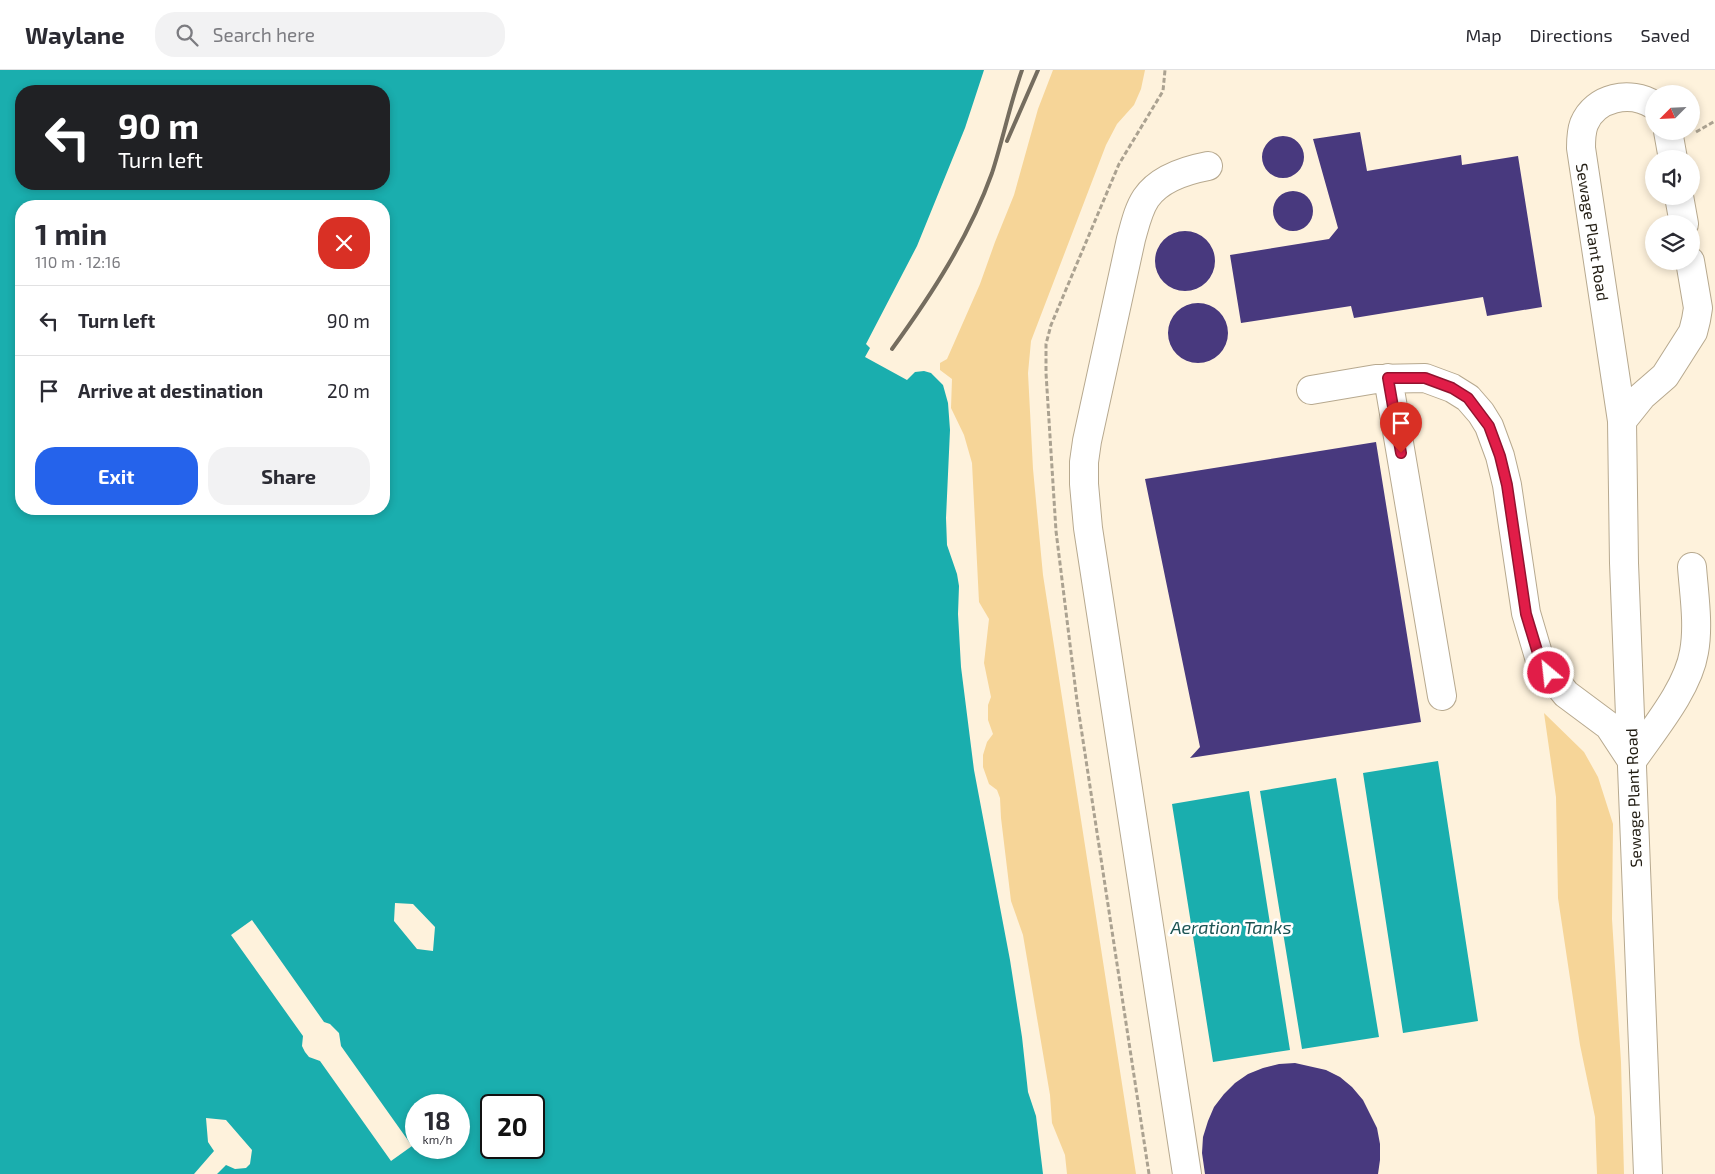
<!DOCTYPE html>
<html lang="en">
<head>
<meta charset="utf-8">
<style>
  :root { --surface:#fff; --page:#f2f2f3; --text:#2b2b33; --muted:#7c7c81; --line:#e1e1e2; --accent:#2563eb }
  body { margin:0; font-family:"Exo 2",sans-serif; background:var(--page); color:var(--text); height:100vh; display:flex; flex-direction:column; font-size:19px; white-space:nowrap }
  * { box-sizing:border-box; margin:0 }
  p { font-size:16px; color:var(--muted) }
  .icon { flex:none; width:28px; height:28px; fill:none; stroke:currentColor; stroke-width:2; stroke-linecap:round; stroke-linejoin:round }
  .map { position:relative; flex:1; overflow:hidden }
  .sheet { position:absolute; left:15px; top:130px; width:375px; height:315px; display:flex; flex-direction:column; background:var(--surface); border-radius:20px; box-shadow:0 2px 8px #0003 }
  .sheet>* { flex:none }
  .top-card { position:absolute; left:15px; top:15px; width:375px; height:105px; border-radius:20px; box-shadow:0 2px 8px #0003; background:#202124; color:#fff; overflow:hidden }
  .needle { width:32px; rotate:246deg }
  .controls { position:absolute; left:1645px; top:15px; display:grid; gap:10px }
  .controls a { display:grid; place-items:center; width:55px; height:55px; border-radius:50%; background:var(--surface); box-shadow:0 2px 8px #0003; font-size:25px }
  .speed { position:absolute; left:405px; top:1024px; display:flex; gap:10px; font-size:25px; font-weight:700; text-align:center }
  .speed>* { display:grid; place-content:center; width:65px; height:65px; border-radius:50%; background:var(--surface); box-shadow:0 2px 8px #0003; line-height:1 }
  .speed small { font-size:12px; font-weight:400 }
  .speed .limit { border:2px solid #111; border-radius:8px; background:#fff; color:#111 }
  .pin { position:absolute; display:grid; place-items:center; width:42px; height:42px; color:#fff; margin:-51px -21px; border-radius:50% 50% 50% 0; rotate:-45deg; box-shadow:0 0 5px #0007 }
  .pin .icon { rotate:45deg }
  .me { position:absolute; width:55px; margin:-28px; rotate:332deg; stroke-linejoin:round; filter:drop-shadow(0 0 4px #0008) }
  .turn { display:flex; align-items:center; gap:18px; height:105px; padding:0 20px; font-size:22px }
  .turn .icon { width:65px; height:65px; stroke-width:2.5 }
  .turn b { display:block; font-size:35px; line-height:42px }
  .round { display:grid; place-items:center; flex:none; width:52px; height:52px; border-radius:20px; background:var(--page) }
  .summary { display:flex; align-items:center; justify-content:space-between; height:85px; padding:0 20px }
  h1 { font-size:30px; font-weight:700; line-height:38px }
  .button { display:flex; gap:10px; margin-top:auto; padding:10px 20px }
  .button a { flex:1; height:58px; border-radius:20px; background:var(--accent); color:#fff; font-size:20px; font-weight:700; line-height:58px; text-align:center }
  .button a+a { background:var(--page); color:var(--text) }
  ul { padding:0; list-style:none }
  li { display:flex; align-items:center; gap:15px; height:70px; padding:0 20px; border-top:1px solid var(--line) }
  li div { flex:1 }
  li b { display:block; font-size:19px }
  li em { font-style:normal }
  header { display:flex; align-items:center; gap:30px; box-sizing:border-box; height:70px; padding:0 25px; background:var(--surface); border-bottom:1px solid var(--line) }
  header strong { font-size:24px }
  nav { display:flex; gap:28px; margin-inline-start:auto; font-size:18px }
  .search { width:350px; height:45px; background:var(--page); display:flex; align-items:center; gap:12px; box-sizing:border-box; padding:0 18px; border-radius:20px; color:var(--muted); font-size:19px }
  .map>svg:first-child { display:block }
  .green { fill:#f6d598 }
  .water { fill:#1aaeae; fill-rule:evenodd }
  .pier { fill:#fef2dc }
  .building { fill:#48397e }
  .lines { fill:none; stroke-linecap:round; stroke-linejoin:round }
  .minor-casing { stroke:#b7a98f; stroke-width:30 }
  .path { stroke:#aba291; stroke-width:3; stroke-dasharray:5 2.5; stroke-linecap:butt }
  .minor { stroke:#fff; stroke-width:28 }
  .rail { stroke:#756d5f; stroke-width:4 }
  .route-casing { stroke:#92132f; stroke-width:12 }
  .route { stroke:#e11d48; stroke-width:9 }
  .labels { text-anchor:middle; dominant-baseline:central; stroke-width:5; stroke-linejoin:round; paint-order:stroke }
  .street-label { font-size:16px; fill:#221d13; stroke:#fff }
  .water-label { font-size:18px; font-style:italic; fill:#1d5454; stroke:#fff }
</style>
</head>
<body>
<header>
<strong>Waylane</strong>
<div class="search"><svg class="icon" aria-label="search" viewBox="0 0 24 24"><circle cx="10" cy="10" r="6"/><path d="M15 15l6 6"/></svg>Search here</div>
<nav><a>Map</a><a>Directions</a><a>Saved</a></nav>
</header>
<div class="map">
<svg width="1715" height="1104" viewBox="0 0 1715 1104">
  <rect width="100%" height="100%" fill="#fef2dc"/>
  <!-- green -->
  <path class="green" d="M1053,0H1145L1141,19L1134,35L1117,54L1106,75L1031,271L1028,303L1033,399L1043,505L1136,1104H1067L1065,1085L1052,1053L1050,1025L1023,865L1011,831L1001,748L1000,728L997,720L989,714L983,697V685L987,672L993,664L988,650V635L991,627L984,593L989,549L979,532L972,393L964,365L951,338L952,309L940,300V293L947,289L980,214L995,172L1014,125L1038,39Z
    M1544,643L1584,682L1598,707L1613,754L1612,849L1621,992L1624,1104H1597L1595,1047L1580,975L1558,828L1556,727Z"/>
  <!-- water -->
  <path class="water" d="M0,0H984L965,58L917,176L866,274L870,278L865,287L907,310L915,302L924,301L931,303L943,315L948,333L950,360L946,448L947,475L957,504L959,516L958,544L961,597L974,700L1010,890L1022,967L1028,1022L1036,1046L1043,1104H0ZM21,21H384V114H21ZM21,136H384V439H21ZM416,1035H459V1078H416ZM491,1035H534V1078H491Z
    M1438,691L1478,951L1403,963L1363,703Z
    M1336,708L1379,967L1302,979L1260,721Z
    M1249,721L1290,980L1213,992L1172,734Z"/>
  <!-- pier -->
  <path class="pier" d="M395,833L413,834L435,857L433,881L417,879L394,851Z
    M252,850L324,952L330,954L339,963L341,976L412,1076L391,1091L320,991L309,987L305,982L302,976L303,966L231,865Z
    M206,1048L226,1050L252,1080L250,1094L246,1098L235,1099L226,1095L217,1104H194L214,1081L208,1072Z"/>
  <!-- building -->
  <path class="building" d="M1360,62L1367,101L1461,85L1462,95L1518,86L1542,237L1487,246L1483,227L1354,248L1351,236L1241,253L1230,185L1329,169L1338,158L1313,69Z
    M1262 87a21 21 0 1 1 42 0a21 21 0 1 1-42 0Z
    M1273 141a20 20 0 1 1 40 0a20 20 0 1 1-40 0Z
    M1155 191a30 30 0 1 1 60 0a30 30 0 1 1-60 0Z
    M1168 263a30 30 0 1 1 60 0a30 30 0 1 1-60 0Z
    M1376,372L1421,652L1190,688L1200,677L1145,409Z
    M1295,993L1326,1000L1340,1007L1352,1017L1363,1030L1377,1058L1380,1074V1090L1378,1104H1205L1202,1083L1203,1067L1208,1051L1214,1037L1224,1024L1235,1013L1248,1004L1263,998L1279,994Z"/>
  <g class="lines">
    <defs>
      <path id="minor" d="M1668,61L1673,89
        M1679,126L1684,154
        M1388,308L1442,626
        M1311,320L1376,309L1425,308L1452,318L1468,328L1481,343L1489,356L1500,386L1507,415L1526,543L1539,587L1549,603L1566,624L1609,656L1632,691C1653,660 1688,619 1694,582C1699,555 1694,524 1692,497
        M1622,351L1642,326L1665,306L1693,262L1696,250L1698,238L1690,191
        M1187,1104L1088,458L1084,414V392L1087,371L1131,169C1135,155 1138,140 1146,128C1159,109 1187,100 1208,96
        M1648,1104L1624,493L1622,351L1581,78C1581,70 1581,62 1584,54C1595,27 1630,20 1654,35"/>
    </defs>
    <!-- minor casing -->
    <use href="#minor" class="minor-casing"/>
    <!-- path -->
    <path class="path" d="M1696,62L1715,51
      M1149,1104L1077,631L1056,461L1046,303V274L1051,255L1119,94L1163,21L1165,0"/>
    <!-- minor -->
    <use href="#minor" class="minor"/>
    <!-- rail -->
    <path class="rail" d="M1007,71L1038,0
      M892,279C932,224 969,167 992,103C1003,69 1010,34 1022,0"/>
  </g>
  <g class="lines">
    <defs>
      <path id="route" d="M1401,383L1388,308H1425L1452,318L1468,328L1489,356L1500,386L1507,415L1526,544L1539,587L1549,603"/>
    </defs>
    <!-- route casing -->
    <use href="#route" class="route-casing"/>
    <!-- route -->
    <use href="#route" class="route"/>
  </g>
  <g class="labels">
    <!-- street labels -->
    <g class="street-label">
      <text transform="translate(1593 162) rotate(81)">Sewage Plant Road</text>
      <text transform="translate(1633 728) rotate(-92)">Sewage Plant Road</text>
    </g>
    <!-- water labels -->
    <g class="water-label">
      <text x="1231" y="857">Aeration Tanks</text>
    </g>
  </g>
</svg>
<div class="controls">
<a><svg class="needle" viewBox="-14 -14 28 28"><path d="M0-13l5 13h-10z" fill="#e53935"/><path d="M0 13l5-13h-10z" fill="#7c7c81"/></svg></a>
<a><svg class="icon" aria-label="sound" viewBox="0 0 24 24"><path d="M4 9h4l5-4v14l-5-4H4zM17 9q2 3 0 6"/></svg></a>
<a><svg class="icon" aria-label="layers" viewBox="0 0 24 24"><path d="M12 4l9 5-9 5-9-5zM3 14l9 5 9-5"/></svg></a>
</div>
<div class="speed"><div>18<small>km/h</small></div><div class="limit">20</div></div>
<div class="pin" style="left:1401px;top:383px;background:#d93025"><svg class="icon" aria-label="arrive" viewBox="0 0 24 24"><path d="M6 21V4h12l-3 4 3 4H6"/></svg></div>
<svg class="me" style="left:1549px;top:603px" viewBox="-20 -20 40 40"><circle r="17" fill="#e11d48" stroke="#fff" stroke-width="3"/><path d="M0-11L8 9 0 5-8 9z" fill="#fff"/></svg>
<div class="top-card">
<div class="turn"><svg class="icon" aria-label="left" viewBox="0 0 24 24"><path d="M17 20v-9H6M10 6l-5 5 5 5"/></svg><div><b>90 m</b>Turn left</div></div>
</div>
<section class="sheet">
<div class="summary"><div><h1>1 min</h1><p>110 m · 12:16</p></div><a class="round" style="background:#d93025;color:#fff"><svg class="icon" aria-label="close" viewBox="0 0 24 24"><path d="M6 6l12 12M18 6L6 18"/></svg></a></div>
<ul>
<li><svg class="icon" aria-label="left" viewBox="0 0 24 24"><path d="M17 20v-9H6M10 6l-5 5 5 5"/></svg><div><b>Turn left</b></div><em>90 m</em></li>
<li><svg class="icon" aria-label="arrive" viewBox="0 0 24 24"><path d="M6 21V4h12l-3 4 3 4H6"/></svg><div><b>Arrive at destination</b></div><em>20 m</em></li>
</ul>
<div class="button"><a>Exit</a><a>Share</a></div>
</section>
</div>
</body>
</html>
